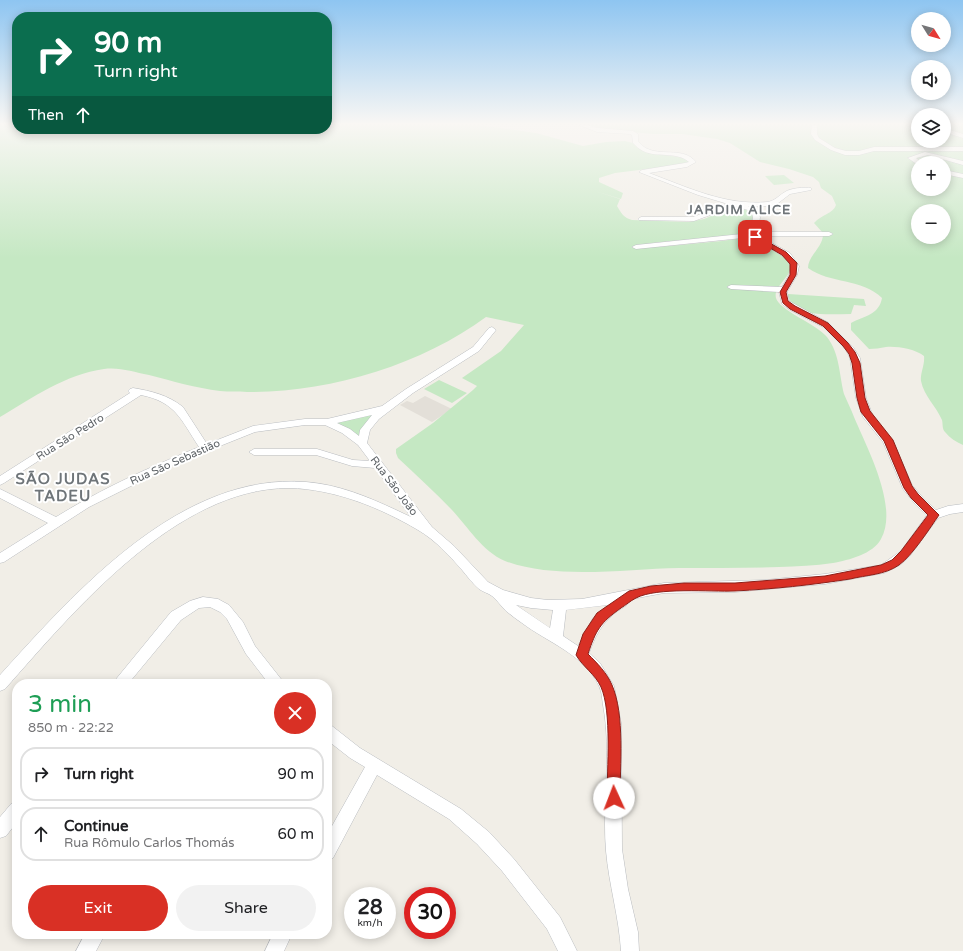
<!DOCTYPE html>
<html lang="en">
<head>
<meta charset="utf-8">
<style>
  :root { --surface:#fff; --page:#f2f2f2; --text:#202124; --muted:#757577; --line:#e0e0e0; --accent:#d93025 }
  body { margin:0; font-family:"Varela Round",sans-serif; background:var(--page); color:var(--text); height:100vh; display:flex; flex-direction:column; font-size:15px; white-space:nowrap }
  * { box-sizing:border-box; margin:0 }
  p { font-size:13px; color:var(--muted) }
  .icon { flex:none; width:22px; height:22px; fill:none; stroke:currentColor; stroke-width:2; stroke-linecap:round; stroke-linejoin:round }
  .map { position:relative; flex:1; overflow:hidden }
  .sheet { position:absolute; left:12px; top:679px; width:320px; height:260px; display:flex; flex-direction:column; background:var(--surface); border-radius:16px; box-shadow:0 2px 10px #0003 }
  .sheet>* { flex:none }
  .guide { position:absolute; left:12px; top:12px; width:320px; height:122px; border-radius:16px; box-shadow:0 2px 10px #0003; background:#0b6e4f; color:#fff; overflow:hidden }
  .needle { width:26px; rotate:127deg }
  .tools { position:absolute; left:911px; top:12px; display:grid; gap:8px }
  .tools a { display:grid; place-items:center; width:40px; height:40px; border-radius:50%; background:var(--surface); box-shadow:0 2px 10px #0003; font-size:20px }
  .speed { position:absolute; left:344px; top:887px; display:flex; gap:8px; font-size:20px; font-weight:700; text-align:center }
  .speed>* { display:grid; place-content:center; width:52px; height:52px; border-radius:50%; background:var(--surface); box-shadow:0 2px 10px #0003; line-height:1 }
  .speed small { font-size:10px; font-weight:400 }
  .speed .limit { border:6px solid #d22; background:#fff; color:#111 }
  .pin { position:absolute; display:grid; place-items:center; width:34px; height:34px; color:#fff; margin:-17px; border-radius:8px; box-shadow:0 2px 6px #0006 }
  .me { position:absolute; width:44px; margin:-22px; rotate:358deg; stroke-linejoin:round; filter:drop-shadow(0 0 3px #0008) }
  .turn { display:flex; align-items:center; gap:14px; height:84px; padding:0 16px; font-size:18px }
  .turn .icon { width:52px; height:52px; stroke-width:2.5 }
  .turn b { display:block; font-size:28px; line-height:34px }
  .then { display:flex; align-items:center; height:38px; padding:0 16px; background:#0003; gap:8px; font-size:15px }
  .round { display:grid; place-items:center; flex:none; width:42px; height:42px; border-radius:21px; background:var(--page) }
  .headline { display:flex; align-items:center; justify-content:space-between; height:68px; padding:0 16px }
  h1 { font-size:24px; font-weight:600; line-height:30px; color:#1e9e55 }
  .cta { display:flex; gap:8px; margin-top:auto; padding:8px 16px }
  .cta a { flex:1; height:46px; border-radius:24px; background:var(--accent); color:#fff; font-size:16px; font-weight:600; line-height:46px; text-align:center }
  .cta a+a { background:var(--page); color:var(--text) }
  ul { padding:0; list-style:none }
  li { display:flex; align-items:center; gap:12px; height:54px; margin:0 8px 6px; padding:0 8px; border:2px solid var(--line); border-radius:16px }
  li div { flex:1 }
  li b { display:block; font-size:15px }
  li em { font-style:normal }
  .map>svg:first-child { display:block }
  .education { fill:#e3dfd8 }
  .green { fill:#c5e8c3; fill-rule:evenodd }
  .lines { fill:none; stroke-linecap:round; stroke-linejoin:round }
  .street-casing { stroke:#b9bcc0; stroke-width:1 }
  .street { fill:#fff; fill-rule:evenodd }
  .route { fill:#d93025; stroke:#8d1f18 }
  .labels { text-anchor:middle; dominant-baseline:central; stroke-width:4; stroke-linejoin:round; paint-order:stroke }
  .street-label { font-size:11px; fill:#5e6367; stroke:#fff }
  .far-district-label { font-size:13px; font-weight:bold; letter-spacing:1px; fill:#6f7579; stroke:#fff }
  .district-label { font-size:15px; font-weight:bold; letter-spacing:1px; fill:#6f7579; stroke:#fff }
</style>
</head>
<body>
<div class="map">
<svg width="963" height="951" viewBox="0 0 963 951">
  <rect width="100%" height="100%" fill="#f1eee7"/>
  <!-- education -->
  <path class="education" d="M425,396L452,409L432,422L400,405L407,401L413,403Z"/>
  <!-- green -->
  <path class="green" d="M0,125H17V129H327V125H479L536,133L583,146L606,142L625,141L633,143L646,152L685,158L689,162L663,167L615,173L599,178V182L623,193L621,199L595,191L620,199L617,206C621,213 624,218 632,220L689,222L704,219L735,206L751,212L753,218L746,234L652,243L658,247C679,245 701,243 722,241C730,240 739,238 747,239C755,239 776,251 783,256C805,271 772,283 776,298C779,310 816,324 827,337C840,354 839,374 844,394C847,401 851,409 854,417C867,448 899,507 881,539C873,554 849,560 833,563C815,566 797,566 779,567C745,568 712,568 679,568C626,569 555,580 505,561C482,551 468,527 452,510C435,492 416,475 398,458L396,453V449L433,423L473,390L477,386L462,378L501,351L524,325L486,317C421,365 328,393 247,392C238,391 229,392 220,391C196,388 172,381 149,375C133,372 120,367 104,369C66,374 32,398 0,417Z
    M589,125H918V141H944V125H963V445C956,442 950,438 945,432C942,429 943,424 942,420C936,406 924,396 921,381C920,373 925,365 924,356C915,349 897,346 886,347C880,348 875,349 869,349L851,330V323C864,316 879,315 882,298C862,278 830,284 808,268C808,255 824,247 823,233L814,223C822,214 833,214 836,205L832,196L821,188L819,182L813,177L789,169L760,162L730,143L717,139L682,134H653L608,130ZM918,163H944V189H918ZM918,211H944V237H918Z
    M784,175L794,183L774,185L765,176Z
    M788,294L864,299L866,306L854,305L851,314C838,314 823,315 810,313C802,312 787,302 788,294Z
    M439,380L467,393L452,403L424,389Z
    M377,412L359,437L332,423Z"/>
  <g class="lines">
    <defs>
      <path id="street" d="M579,125H586L598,128L633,131L638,134V141C641,144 644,148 648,149C664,156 684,147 696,162L687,167L649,173C687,187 726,206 767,202C775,201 778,196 785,192C790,188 805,187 811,188V190L790,194L777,204L766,206H748L756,209L760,217L758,232H829L833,234L829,236H759L790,253L799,266L797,275L787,292L789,301L829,323L853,347L860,358L866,398L873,416L893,441L912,485L924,499L936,510L948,506L963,504V512L950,514L938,518L909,557L900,565L884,573L825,584L735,592L664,593L632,599C629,605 620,609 615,613C601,624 595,637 589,653L600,663L614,686L621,723L622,849L628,889L638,932L639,951H621C619,917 609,885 606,851C602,803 612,753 603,705C602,699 602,692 599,686C585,655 547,642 522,623C516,619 511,615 506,611C501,606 497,600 492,596C488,593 483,592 479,589C473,584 467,576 462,570C449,555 435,540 418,530C379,507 334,489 289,488C176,488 74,611 5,689L0,691V675C76,591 181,472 306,482C344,485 377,501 411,517L375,468L352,466L316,455H254L249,452L254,449H317L353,460L370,461L358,445L342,433L325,425H305L255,432L175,464L89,507L4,562L0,563V553L48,523L0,498V489L56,517C101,489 150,467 199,447C181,420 176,402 141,395L4,483L0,485V476L130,393L128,391L130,389L133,388C151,391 168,395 183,407L207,444L253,426L305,419H327L382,406L406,389L473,347L489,328L492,327L496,330L479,351L413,393L379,419L370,430L367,443L432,527L454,546L488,582L503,590L531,598L548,600L582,599L664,583L765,580L825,574L881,565L901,551L927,515L916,505L903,489L883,442L863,417L856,398L850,358L846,350L823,327L790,310L782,304L779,292L731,289L727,287L731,285L782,287L789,275L791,266L784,257L752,237L636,249L632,247L636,245L751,233L753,217L751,211L735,206L694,221L639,220L638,219L641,217H693L728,204L698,195L639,172L642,170L685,163L689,162C677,151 657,158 643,151C639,149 636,146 633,143L632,135L630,134L597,132ZM372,415L360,430L359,436L350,429L337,423ZM516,605L531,608L553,610L550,628ZM608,605L593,618L578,646L563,636L566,610Z
        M812,125H817V134L819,138L835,148L846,151H859L874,147H963V151H874L859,155H845L831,150L815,140L811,134Z
        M944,128L963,134V138L944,132Z
        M925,152L963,161V165L928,155L916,158L922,163H918V165L908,158Z
        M944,170L963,174V178L944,174Z
        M203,597L218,599L229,605L243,622L255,646L285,684H269L246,654L227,619L220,612L210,607L199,608L181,620L128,684H112L171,612L190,601Z
        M327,724L332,726L360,748L461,809L489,832L514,859L560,917L577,951H558L547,929L502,871L477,844L449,819L377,775L333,858L327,860V835L365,767L350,758L327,740Z
        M17,801V822L6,836L0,838V817L11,804Z
        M85,934H105L96,951H76Z
        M273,934H292L284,951H265Z"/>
    </defs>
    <!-- street casing -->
    <use href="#street" class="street-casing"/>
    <!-- street -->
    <use href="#street" class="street"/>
  </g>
  <!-- sky -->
  <linearGradient id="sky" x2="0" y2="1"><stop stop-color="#8ec5f1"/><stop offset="0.48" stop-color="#f9f7f4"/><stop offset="1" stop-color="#f9f7f4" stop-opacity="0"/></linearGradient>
  <rect width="963" height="258" fill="url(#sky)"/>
  <!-- route -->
  <path class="route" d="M753,236H757L786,252L797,263L796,275L786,292L788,301L795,306L828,323L848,343L855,352L860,363L865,398L870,411L893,440L912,486L918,494L939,515C930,528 912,556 899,565C885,575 866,575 850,579C812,585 773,589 735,591C710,592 657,587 636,598C630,601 626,605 621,608C600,623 596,630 588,654C597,663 607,673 612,685C625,715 620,766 620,798L619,802L614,804L609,802L607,798C607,769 612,712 601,687C595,674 583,667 576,655L583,634L597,613L629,591L651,586L684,583H735L825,576L881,565L892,560L901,551L928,515L911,498L904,488L884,441L861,412L857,398L852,363L849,354L843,346L823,326L790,309L783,303L780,292L790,275V264L782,255L753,238Z"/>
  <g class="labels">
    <!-- street labels -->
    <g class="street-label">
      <text transform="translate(70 437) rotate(-32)">Rua São Pedro</text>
      <text transform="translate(175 462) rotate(-24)">Rua São Sebastião</text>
      <text transform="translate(394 486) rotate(53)">Rua São João</text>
    </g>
    <!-- far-district labels -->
    <g class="far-district-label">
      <text x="739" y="210">JARDIM ALICE</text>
    </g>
    <!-- district labels -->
    <g class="district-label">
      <text x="63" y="479">SÃO JUDAS<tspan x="63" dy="17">TADEU</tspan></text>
    </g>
  </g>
</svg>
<div class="tools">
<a><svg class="needle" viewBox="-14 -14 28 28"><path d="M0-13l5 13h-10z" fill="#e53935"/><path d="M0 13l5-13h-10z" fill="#757577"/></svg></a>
<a><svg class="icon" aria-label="sound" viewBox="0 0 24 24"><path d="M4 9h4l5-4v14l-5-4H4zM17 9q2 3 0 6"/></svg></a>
<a><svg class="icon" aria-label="layers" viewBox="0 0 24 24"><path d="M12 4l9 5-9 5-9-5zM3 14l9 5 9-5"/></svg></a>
<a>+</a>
<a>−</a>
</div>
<div class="speed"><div>28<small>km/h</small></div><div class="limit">30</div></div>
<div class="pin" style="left:755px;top:237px;background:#d93025"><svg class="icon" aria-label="arrive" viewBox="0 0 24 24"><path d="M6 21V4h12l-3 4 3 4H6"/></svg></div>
<svg class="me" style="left:614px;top:798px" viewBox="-20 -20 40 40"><circle r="19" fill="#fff"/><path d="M0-13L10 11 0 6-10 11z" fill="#d93025"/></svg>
<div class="guide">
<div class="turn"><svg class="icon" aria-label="right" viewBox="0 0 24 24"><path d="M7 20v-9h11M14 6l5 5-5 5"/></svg><div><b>90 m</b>Turn right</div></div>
<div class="then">Then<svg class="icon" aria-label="ahead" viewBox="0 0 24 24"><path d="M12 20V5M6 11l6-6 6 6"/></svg></div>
</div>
<section class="sheet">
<div class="headline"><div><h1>3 min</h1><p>850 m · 22:22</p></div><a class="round" style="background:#d93025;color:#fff"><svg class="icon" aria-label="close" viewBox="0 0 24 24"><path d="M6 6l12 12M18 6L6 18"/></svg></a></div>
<ul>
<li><svg class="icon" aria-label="right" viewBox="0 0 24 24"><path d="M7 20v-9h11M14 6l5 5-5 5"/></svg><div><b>Turn right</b></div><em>90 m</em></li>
<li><svg class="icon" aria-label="ahead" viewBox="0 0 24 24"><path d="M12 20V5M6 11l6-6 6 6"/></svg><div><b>Continue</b><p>Rua Rômulo Carlos Thomás</p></div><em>60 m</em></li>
</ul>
<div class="cta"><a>Exit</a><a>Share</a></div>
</section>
</div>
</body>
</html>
